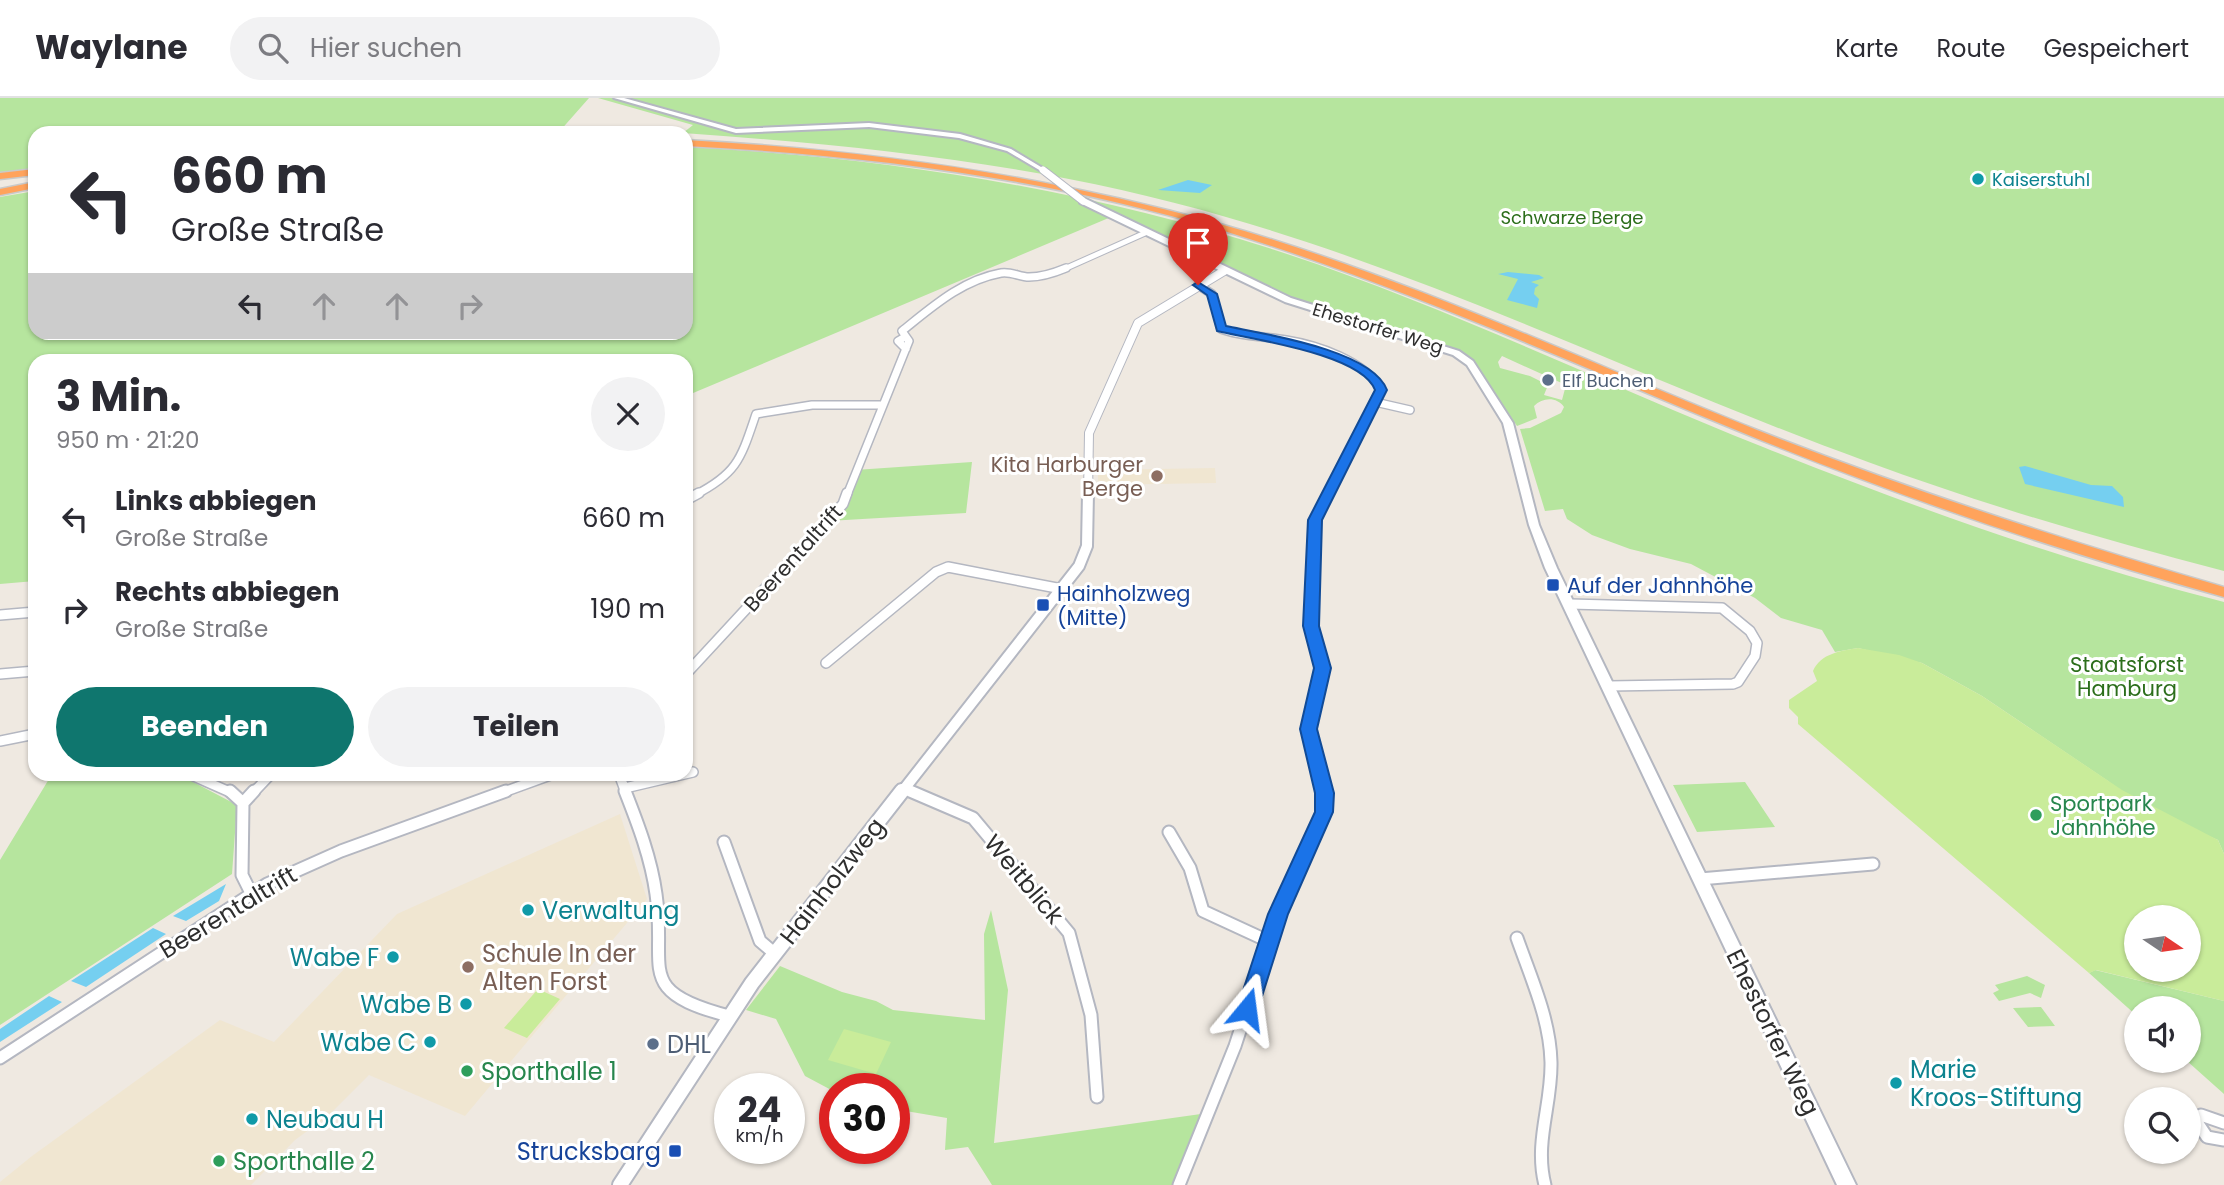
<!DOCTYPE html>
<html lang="de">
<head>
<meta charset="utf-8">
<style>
  :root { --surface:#fff; --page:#f2f2f3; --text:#2b2b33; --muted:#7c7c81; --line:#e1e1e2; --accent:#0f766e }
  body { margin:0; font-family:Poppins,sans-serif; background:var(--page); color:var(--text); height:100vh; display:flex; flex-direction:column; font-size:26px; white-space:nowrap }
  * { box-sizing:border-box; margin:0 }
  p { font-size:23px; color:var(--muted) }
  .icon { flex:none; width:38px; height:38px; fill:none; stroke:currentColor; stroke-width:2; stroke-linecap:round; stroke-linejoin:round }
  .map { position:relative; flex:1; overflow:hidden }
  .side { position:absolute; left:28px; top:256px; width:665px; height:427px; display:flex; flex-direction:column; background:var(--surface); border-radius:21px; box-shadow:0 2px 5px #0004 }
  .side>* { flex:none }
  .top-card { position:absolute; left:28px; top:28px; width:665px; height:214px; border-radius:21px; box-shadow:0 2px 5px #0004; background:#fff; color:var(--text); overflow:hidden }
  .needle { width:46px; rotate:103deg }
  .buttons { position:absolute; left:2124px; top:807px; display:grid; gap:14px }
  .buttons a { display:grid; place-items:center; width:77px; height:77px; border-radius:50%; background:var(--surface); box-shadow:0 2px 5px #0004; font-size:35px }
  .speed { position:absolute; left:714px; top:975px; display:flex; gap:14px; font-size:35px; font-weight:700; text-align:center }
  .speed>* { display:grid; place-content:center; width:91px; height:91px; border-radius:50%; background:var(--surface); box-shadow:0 2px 5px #0004; line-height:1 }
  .speed small { font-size:18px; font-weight:400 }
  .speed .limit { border:10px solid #d22; background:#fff; color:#111 }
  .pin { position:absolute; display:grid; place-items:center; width:60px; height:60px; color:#fff; margin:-72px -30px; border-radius:50% 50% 50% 0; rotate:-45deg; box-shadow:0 0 7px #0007 }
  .pin .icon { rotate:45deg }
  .me { position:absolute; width:77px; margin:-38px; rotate:16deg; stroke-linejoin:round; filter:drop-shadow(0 0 5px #0008) }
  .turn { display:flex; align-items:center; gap:24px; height:147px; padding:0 28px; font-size:32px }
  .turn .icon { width:91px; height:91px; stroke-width:2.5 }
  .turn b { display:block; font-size:49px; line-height:60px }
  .lanes { display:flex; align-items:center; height:66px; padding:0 28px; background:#0003; justify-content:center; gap:35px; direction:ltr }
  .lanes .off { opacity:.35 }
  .round { display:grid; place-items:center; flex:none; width:74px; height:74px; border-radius:37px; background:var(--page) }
  .summary { display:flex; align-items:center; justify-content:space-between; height:119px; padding:0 28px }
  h1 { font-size:42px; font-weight:700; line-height:52px }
  .action { display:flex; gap:14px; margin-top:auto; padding:14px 28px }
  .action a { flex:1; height:80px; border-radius:42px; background:var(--accent); color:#fff; font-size:28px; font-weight:700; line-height:80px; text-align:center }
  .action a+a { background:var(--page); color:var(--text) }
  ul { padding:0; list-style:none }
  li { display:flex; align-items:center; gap:21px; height:91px; padding:0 28px }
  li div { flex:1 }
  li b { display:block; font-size:26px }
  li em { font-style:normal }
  header { display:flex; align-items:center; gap:42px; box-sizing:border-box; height:98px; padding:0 35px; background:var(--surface); border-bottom:2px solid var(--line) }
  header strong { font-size:33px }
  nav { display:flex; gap:38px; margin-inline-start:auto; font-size:24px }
  .search { width:490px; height:63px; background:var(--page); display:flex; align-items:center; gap:18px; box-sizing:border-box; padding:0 24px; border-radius:38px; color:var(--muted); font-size:26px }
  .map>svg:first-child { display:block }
  .education { fill:#f0e6d1 }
  .green { fill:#b6e59e; fill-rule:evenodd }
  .pitch { fill:#c9ec9a; fill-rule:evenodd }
  .water { fill:#75cff0 }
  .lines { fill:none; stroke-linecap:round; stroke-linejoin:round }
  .minor-far3-casing { stroke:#b4b7c1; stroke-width:7 }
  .minor-far2-casing { stroke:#b4b7c1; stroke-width:10 }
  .minor-far1-casing { stroke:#b4b7c1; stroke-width:12 }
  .minor-casing { stroke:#b4b7c1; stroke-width:15 }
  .tertiary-far2-casing { stroke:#b4b7c1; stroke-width:10 }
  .tertiary-far1-casing { stroke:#b4b7c1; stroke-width:14 }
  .tertiary-casing { stroke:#b4b7c1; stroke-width:18 }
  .secondary-casing { stroke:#b4b7c1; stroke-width:4 }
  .motorway-casing { stroke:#c9c9c9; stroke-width:3 }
  .minor-far3 { stroke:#fff; stroke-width:5 }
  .minor-far2 { stroke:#fff; stroke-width:7 }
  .minor-far1 { stroke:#fff; stroke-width:9 }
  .minor { stroke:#fff; stroke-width:11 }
  .tertiary-far2 { stroke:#fff; stroke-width:8 }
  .tertiary-far1 { stroke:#fff; stroke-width:10 }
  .tertiary { stroke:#fff; stroke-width:14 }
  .secondary { fill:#fff; fill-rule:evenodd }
  .motorway { fill:#ffa35c; fill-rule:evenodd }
  .secondary-bridge-casing { stroke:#b4b7c1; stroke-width:9; stroke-linecap:butt }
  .secondary-bridge { stroke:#fff; stroke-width:7 }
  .route { fill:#1a73e8; stroke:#114b97; stroke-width:2 }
  .culture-dot { fill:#0f9aa8; stroke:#fff; stroke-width:2.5 }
  .service-dot { fill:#5c6f8a; stroke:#fff; stroke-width:2.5 }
  .education-dot { fill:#8d6e63; stroke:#fff; stroke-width:2.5 }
  .transit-dot { fill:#1a4fb4; stroke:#fff; stroke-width:2.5 }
  .leisure-dot { fill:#2e9e5b; stroke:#fff; stroke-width:2.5 }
  .labels { text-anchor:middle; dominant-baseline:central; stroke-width:6; stroke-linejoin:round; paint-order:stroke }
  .far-culture-label { font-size:18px; fill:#0d838f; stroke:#fff; text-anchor:start }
  .far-park-label { font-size:18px; fill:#2c6e1b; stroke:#fff }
  .far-street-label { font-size:18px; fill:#2e2e2e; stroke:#fff }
  .far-service-label { font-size:18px; fill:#4e5e75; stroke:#fff; text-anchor:start }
  .education-label { font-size:21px; fill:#785e54; stroke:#fff; text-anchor:end }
  .street-label { font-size:21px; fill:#2e2e2e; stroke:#fff }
  .transit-label { font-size:21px; fill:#164399; stroke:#fff; text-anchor:start }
  .park-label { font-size:21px; fill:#2c6e1b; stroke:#fff }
  .leisure-label { font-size:21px; fill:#27864d; stroke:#fff; text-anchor:start }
  .near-street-label { font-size:24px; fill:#2e2e2e; stroke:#fff }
  .near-culture-label { font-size:24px; fill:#0d838f; stroke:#fff; text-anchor:start }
  .near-education-label { font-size:24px; fill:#785e54; stroke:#fff; text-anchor:start }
  .near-service-label { font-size:24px; fill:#4e5e75; stroke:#fff; text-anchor:start }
  .near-leisure-label { font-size:24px; fill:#27864d; stroke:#fff; text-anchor:start }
  .near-transit-label { font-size:24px; fill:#164399; stroke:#fff; text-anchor:end }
</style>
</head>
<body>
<header>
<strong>Waylane</strong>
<div class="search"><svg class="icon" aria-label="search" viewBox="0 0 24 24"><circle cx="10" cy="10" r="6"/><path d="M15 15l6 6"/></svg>Hier suchen</div>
<nav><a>Karte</a><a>Route</a><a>Gespeichert</a></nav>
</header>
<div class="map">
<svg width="2224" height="1087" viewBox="0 0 2224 1087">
  <rect width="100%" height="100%" fill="#efe9e1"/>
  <!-- education -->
  <path class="education" d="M1215,370L1216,385L1098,387V372Z
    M620,716L647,801L465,1018L369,977L328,1018L295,1042L251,1087H0V1084L32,1058L220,922L274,944L397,816Z"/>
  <!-- green -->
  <path class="green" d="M0,0H589L559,34L35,35V71L0,76Z
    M598,0H2224V473C2104,442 1985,407 1868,364C1653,286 1446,182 1226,119C1049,67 866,48 683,35L693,27Z
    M686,49C884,59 1089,91 1281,154C1446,208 1602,285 1763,349C1913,409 2067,464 2224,504V756L2218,742L2130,705L2108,683L1982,598L1922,565L1858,550L1835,554L1822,532L1781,520L1755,500L1691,466L1630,451L1592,437L1567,421L1563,411L1545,413L1520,331L1530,330L1561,315L1564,309C1557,299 1543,299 1534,308L1537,320L1517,328L1477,269L1463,255L1285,198L1111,119L686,298V262H35V483L0,486V99L35,93V234H686ZM1502,258L1566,287L1562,302L1544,297L1548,287L1530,278L1500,270L1498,264Z
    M972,364L966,415L828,423L839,411L855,372Z
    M52,676H178L237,707L232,776L0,927V762Z
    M1745,684L1775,729L1697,734L1673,687Z
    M991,812L1008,892L994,1045L1208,1015L1180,1087H992L968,1049L945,1052L947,1020L894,1011V990H835V994L805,978L776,921L746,912L780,868L842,894L876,903L893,912L985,922L984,836Z
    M2095,872L2224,903V996L2187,963L2189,910H2137V918L2089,875Z
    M2027,878L2045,887L2041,900L2030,895L1999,903L1993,895L1999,892L1995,887Z
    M2041,909L2055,928L2028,929L2013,910Z"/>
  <!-- pitch -->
  <path class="pitch" d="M1858,550L1899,557L1922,565L1982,598L2122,692L2218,742L2224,756V903L2096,872L2089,875L1798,626V619L1789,610V602L1817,583L1813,573C1821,555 1841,553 1858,550ZM2137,819H2189V872H2137Z
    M538,891L560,901L527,940L504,930Z
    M844,931L891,944L876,976L828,962Z"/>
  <!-- water -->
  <path class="water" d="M1188,82L1212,87L1200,95L1158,92Z
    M1508,174L1539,177L1544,180L1531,184L1539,187L1535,190L1534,196L1539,201L1537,210L1507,202L1518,181L1498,176Z
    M2025,368L2091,387L2112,388L2123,399L2124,409L2025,386L2019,369Z
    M226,786L219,803L186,823L173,818Z
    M153,830L166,836L86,889L71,883Z
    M49,898L62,904L0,944V931Z"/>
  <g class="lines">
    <defs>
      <path id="minor-far3" d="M1062,172L1145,135"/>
      <path id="minor-far2" d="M1198,187L1212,196L1221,231C1242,239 1264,238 1286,242C1317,247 1366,263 1381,292L1328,397
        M905,239L898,243L906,251
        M1375,304L1410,312
        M695,397C738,375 741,360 756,316L812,307H883
        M847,397L909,243L902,233C932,209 962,182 1001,175C1010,173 1020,179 1029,179C1042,179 1054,175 1066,170"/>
      <path id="minor-far1" d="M686,402L699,395
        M1570,506L1722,510L1750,533L1757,545L1755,558L1738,584L1733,586L1609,588
        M0,517L35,514
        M826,565L936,474L948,469L1062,491
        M0,576L35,573
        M686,576L843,406L847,395
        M0,643L35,636
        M189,676L232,695
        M619,676L626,695
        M625,690L693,674
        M905,691L914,695
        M253,695L271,676
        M501,695L553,676
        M1325,695L1308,631L1323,570L1311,528L1315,422L1328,395"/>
      <path id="minor" d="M230,693L243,705
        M625,693C638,726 651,760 656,796C667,872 633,893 729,918
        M910,693L973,720L1069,835L1091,917L1097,999
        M1169,734L1190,770L1203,813L1268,843
        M724,744L760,843L774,855
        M1700,781L1873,766
        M251,795L242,777L243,705L254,693
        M1517,840C1531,880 1550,921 1551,964C1552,1007 1534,1044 1545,1087
        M0,960L267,786L341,753L506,693
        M2224,1025L2201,1017L2195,1021L2207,1039L2224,1042
        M1179,1087L1235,948L1278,816L1324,714L1325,693"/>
      <path id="tertiary-far2" d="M1088,397L1089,335L1138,225L1224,173"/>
      <path id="tertiary-far1" d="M901,695L1079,468L1087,448L1088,395"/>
      <path id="tertiary" d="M620,1087L752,885L902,693"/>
      <path id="secondary" d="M614,0H624L736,31L869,25L960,36L1011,51L1046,72L1041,73L1007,53L959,40L869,29L736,35Z
        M1080,101H1086L1291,200L1459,253L1473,263L1513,325L1539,427L1557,470L1856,1087H1837L1545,470L1529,427L1503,325L1467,267L1453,257L1285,204L1080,105Z"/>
      <path id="motorway" d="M686,42C867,52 1045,77 1220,126C1405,178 1579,261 1757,332C1910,392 2066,443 2224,489V499C2060,454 1898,398 1741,334C1569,264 1399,186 1221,132C1047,80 866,57 686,48Z
        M35,71V77L0,81V75Z
        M35,84V90L0,97V91Z"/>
    </defs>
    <!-- minor-far3 casing -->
    <use href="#minor-far3" class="minor-far3-casing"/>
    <!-- minor-far2 casing -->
    <use href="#minor-far2" class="minor-far2-casing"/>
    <!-- minor-far1 casing -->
    <use href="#minor-far1" class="minor-far1-casing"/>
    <!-- minor casing -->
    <use href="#minor" class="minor-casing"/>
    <!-- tertiary-far2 casing -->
    <use href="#tertiary-far2" class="tertiary-far2-casing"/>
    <!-- tertiary-far1 casing -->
    <use href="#tertiary-far1" class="tertiary-far1-casing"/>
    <!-- tertiary casing -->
    <use href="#tertiary" class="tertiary-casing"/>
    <!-- secondary casing -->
    <use href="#secondary" class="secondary-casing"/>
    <!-- motorway casing -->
    <use href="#motorway" class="motorway-casing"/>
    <!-- minor-far3 -->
    <use href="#minor-far3" class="minor-far3"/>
    <!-- minor-far2 -->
    <use href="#minor-far2" class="minor-far2"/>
    <!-- minor-far1 -->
    <use href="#minor-far1" class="minor-far1"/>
    <!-- minor -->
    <use href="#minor" class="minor"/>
    <!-- tertiary-far2 -->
    <use href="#tertiary-far2" class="tertiary-far2"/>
    <!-- tertiary-far1 -->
    <use href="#tertiary-far1" class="tertiary-far1"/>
    <!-- tertiary -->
    <use href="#tertiary" class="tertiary"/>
    <!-- secondary -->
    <use href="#secondary" class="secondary"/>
    <!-- motorway -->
    <use href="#motorway" class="motorway"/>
    <defs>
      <path id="secondary-bridge" d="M1043,72L1083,103"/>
    </defs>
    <!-- secondary-bridge casing -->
    <use href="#secondary-bridge" class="secondary-bridge-casing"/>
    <!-- secondary-bridge -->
    <use href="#secondary-bridge" class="secondary-bridge"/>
  </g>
  <!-- route -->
  <path class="route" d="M1198,184L1217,196L1226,228C1264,236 1372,252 1387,292L1322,422L1319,528L1331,570L1317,631L1334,695L1333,714L1288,816L1258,911L1255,918L1247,921L1240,918L1237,911L1268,816L1315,714V695L1300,631L1314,570L1303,528L1308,422L1375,292C1362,256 1251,241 1217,233L1207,197L1193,187Z"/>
  <!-- markers -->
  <g class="culture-dot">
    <circle cx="1978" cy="81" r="7"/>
    <circle cx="528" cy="812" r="7"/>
    <circle cx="393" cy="859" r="7"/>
    <circle cx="466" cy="906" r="7"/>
    <circle cx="430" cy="944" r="7"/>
    <circle cx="1896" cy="985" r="7"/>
    <circle cx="252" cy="1021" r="7"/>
  </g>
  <g class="service-dot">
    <circle cx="1548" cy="282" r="7"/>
    <circle cx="653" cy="946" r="7"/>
  </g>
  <g class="education-dot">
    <circle cx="1157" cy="378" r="7"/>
    <circle cx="468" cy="869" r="7"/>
  </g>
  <g class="transit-dot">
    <rect x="1546" y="480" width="14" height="14" rx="3.5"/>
    <rect x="1036" y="500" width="14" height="14" rx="3.5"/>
    <rect x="668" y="1046" width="14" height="14" rx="3.5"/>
  </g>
  <g class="leisure-dot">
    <circle cx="2036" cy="717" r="7"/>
    <circle cx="467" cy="973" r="7"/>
    <circle cx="219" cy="1063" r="7"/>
  </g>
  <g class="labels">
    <!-- far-culture labels -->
    <g class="far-culture-label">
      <text x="1992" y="81">Kaiserstuhl</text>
    </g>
    <!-- far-park labels -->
    <g class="far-park-label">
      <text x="1572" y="119">Schwarze Berge</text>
    </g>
    <!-- far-street labels -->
    <g class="far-street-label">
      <text transform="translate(1378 230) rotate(17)">Ehestorfer Weg</text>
    </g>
    <!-- far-service labels -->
    <g class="far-service-label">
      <text x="1562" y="282">Elf Buchen</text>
    </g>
    <!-- education labels -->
    <g class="education-label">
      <text x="1143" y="366">Kita Harburger<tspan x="1143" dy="24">Berge</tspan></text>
    </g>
    <!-- street labels -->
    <g class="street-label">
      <text transform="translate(793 460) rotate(-48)">Beerentaltrift</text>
    </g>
    <!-- transit labels -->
    <g class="transit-label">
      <text x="1567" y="487">Auf der Jahnhöhe</text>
      <text x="1057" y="495">Hainholzweg<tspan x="1057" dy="24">(Mitte)</tspan></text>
    </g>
    <!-- park labels -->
    <g class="park-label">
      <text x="2127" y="566">Staatsforst<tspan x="2127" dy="24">Hamburg</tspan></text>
    </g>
    <!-- leisure labels -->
    <g class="leisure-label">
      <text x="2050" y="705">Sportpark<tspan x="2050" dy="24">Jahnhöhe</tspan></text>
    </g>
    <!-- near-street labels -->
    <g class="near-street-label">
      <text transform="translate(1024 781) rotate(50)">Weitblick</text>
      <text transform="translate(832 783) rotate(-52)">Hainholzweg</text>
      <text transform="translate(228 814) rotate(-31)">Beerentaltrift</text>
      <text transform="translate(1773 934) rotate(64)">Ehestorfer Weg</text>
    </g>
    <!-- near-culture labels -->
    <g class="near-culture-label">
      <text x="542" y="812">Verwaltung</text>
      <text x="379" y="859" text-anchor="end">Wabe F</text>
      <text x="452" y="906" text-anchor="end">Wabe B</text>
      <text x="416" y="944" text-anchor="end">Wabe C</text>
      <text x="1910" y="971">Marie<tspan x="1910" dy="28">Kroos-Stiftung</tspan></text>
      <text x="266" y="1021">Neubau H</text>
    </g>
    <!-- near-education labels -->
    <g class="near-education-label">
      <text x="482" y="855">Schule In der<tspan x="482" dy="28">Alten Forst</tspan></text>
    </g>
    <!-- near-service labels -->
    <g class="near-service-label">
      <text x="667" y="946">DHL</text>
    </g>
    <!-- near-leisure labels -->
    <g class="near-leisure-label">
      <text x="481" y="973">Sporthalle 1</text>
      <text x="233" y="1063">Sporthalle 2</text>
    </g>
    <!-- near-transit labels -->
    <g class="near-transit-label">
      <text x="661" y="1053">Strucksbarg</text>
    </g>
  </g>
</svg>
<div class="buttons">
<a><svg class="needle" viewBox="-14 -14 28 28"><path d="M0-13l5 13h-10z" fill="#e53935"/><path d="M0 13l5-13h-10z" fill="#7c7c81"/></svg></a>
<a><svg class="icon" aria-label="sound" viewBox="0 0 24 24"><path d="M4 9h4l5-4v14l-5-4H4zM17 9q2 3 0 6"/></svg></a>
<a><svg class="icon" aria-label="search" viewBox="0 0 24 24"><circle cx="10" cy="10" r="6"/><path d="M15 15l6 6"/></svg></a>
</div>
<div class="speed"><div>24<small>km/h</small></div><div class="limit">30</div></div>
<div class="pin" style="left:1198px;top:187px;background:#d93025"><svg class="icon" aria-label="arrive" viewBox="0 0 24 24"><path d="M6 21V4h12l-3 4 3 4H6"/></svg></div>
<svg class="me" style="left:1247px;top:911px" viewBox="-20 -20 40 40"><path d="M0-17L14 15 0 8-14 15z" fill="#1a73e8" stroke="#fff" stroke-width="4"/></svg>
<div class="top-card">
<div class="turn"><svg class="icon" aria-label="left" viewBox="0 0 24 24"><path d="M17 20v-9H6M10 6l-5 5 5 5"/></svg><div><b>660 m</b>Große Straße</div></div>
<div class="lanes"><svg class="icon" aria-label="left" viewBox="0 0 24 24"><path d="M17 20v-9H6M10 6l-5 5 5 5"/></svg><svg class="icon off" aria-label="ahead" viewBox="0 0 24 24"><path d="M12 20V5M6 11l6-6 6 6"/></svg><svg class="icon off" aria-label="ahead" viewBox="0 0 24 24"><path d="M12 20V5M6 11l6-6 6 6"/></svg><svg class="icon off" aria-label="right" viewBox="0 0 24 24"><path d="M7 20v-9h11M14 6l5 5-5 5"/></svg></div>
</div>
<section class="side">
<div class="summary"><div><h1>3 Min.</h1><p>950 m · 21:20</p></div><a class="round"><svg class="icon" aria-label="close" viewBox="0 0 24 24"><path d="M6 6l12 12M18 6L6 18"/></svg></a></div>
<ul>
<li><svg class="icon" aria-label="left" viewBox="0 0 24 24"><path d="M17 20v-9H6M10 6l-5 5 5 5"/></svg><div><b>Links abbiegen</b><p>Große Straße</p></div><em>660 m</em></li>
<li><svg class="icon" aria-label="right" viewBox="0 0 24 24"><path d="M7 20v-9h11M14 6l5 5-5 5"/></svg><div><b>Rechts abbiegen</b><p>Große Straße</p></div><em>190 m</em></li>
</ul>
<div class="action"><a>Beenden</a><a>Teilen</a></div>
</section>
</div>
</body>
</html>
